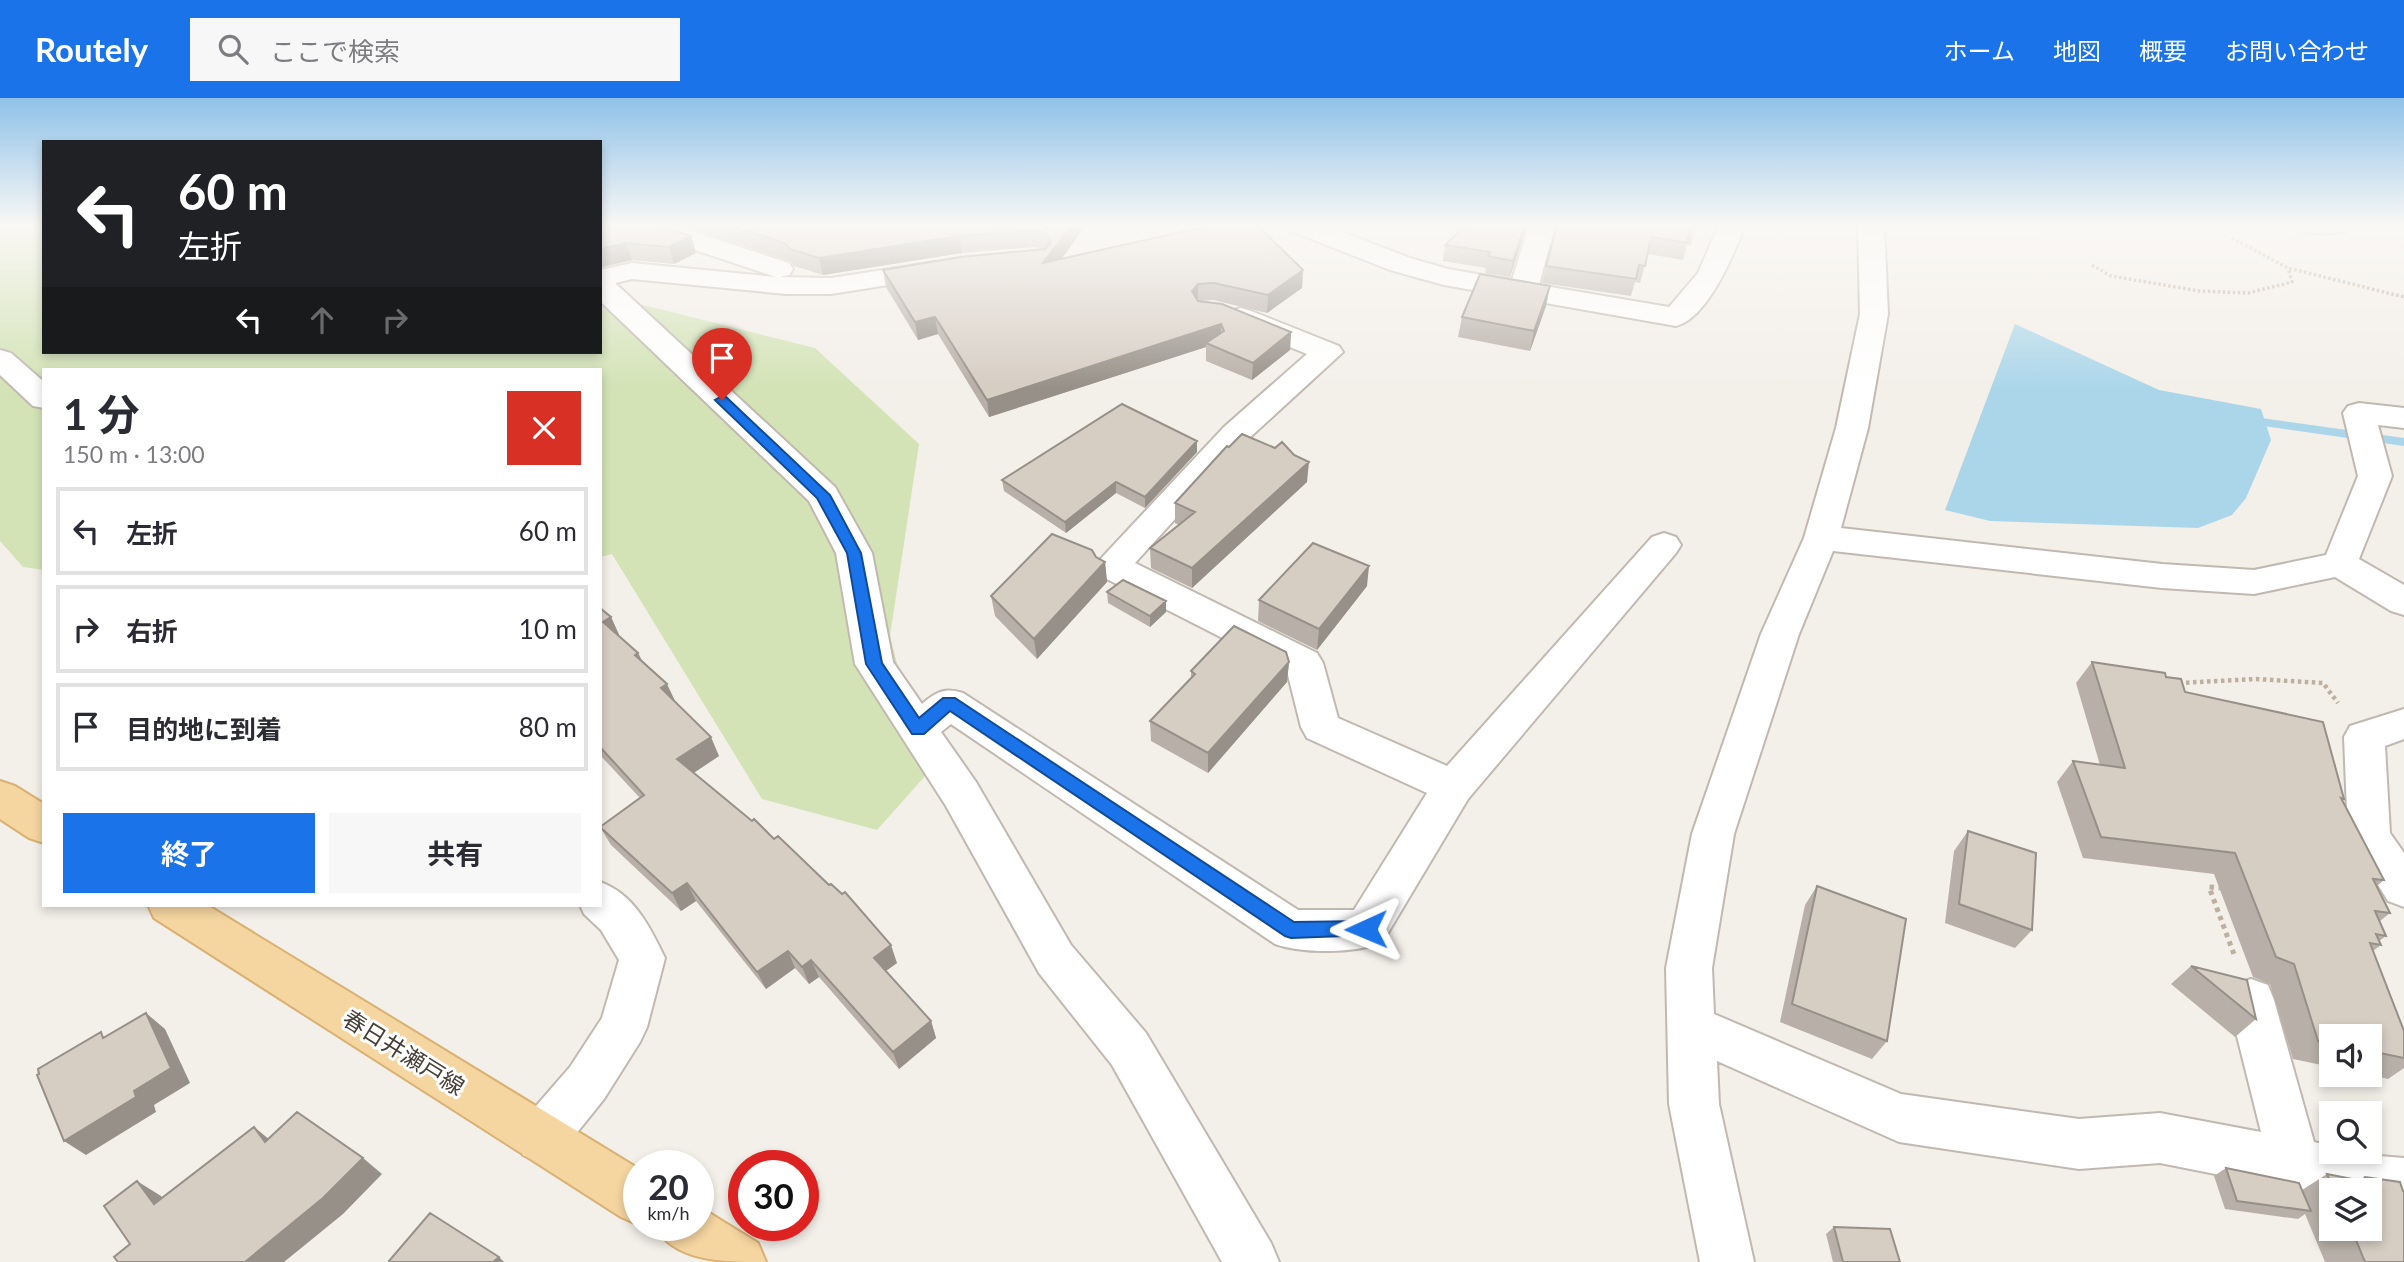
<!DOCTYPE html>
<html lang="ja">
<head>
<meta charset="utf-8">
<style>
  :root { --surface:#fff; --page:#f7f7f7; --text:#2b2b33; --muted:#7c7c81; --line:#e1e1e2; --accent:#1a73e8 }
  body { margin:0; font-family:Lato,"Noto Sans JP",sans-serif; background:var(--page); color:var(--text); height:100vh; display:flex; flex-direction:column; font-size:26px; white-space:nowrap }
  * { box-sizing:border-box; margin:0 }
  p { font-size:23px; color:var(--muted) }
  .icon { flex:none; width:38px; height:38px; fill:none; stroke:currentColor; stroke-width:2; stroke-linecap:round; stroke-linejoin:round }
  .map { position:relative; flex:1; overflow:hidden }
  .side { position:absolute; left:42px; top:270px; width:560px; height:539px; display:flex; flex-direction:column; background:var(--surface); border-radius:0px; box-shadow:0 4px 10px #0003 }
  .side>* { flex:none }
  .top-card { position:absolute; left:42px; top:42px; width:560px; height:214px; border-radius:0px; box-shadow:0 4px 10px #0003; background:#202124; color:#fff; overflow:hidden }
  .fabs { position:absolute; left:2319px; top:926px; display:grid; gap:14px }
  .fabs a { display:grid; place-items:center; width:63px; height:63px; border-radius:0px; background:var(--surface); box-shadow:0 4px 10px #0003; font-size:35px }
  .speed { position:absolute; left:623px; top:1052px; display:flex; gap:14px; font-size:35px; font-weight:700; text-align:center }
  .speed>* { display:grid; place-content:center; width:91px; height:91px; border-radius:50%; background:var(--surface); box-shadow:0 4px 10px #0003; line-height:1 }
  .speed small { font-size:18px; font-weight:400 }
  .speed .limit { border:10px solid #d22; background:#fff; color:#111 }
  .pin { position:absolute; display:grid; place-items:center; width:60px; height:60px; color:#fff; margin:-72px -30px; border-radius:50% 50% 50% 0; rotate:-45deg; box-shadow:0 0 7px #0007 }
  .pin .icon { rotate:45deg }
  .me { position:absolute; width:77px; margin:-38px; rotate:269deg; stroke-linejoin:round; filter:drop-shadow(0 0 5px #0008) }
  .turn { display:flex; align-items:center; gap:24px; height:147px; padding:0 21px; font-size:32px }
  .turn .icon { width:91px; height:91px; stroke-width:2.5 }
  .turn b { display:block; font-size:49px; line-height:60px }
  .lanes { display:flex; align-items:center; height:66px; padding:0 21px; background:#0003; justify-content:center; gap:35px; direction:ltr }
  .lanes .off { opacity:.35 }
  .round { display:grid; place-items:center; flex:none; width:74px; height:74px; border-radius:0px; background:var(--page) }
  .summary { display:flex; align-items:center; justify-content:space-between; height:119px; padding:0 21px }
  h1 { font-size:42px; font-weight:700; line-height:52px }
  .primary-button { display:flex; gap:14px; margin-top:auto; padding:14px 21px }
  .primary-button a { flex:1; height:80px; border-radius:0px; background:var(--accent); color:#fff; font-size:28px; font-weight:700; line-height:80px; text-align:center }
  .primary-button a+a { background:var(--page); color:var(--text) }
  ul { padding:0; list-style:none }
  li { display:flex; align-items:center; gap:21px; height:88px; margin:0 14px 10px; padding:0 7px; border:4px solid var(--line); border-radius:0px }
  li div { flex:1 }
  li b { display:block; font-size:26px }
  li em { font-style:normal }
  header { display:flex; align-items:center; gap:42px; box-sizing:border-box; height:98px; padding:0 35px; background:var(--accent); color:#fff }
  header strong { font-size:33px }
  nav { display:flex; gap:38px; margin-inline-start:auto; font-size:24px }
  .search { width:490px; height:63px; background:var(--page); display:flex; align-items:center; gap:18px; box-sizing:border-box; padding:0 24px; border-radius:0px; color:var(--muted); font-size:26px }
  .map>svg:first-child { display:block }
  .green { fill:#d3e3b6 }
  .water { fill:#abd6ea }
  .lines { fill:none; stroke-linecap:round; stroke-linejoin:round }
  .stream { fill:#abd6ea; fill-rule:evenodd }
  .minor-casing { stroke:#c1b9b0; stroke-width:4 }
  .major-casing { stroke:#d9b172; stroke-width:4 }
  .path-far2 { stroke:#beb09f; stroke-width:3.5; stroke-dasharray:2.5 2.5; stroke-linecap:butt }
  .path-far1 { stroke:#beb09f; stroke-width:4.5; stroke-dasharray:3.5 3.5; stroke-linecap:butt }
  .path { stroke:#beb09f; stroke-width:5; stroke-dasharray:4.5 4.5; stroke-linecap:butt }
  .minor { fill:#fff; fill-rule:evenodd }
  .major { fill:#f5d5a0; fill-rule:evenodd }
  .wall { fill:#b8b0a8; fill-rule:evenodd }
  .shaded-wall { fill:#969088 }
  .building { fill:#d6cdc3; stroke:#969088; stroke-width:2 }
  .route { fill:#1a73e8; stroke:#114b97; stroke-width:2 }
  .labels { text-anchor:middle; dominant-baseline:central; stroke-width:6; stroke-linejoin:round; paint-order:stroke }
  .near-street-label { font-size:23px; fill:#463f38; stroke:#fff }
</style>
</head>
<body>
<header>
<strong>Routely</strong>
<div class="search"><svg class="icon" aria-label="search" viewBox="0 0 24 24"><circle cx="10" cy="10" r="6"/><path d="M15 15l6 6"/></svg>ここで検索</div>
<nav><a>ホーム</a><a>地図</a><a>概要</a><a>お問い合わせ</a></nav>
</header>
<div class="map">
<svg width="2404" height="1164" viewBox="0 0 2404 1164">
  <rect width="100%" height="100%" fill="#f3efe9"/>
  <!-- green -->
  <path class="green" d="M0,127H44V254H600V196L815,250L919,346L890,538L926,677L877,732L762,701L612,456L600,459V271H44V472L23,469L0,443Z"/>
  <!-- water -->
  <path class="water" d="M2015,226L2159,292L2261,311L2271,342L2246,400L2232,417L2198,430L1990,423L1945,412Z"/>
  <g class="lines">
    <!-- stream -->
    <path class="stream" d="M2247,318L2404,340V348L2242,325L2241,322Z"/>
    <defs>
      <path id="minor" d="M634,127H673L789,165L793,171L789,177L780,179L831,180L935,164L945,166L949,172L945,178L831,196H786L632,181L615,185L835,389L872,455L893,564L922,606C936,594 945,589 963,595L1298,812H1354L1427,695L1307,640L1301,629L1287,573L1099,477L1094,468L1224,329L1307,256L1231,225L1226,219L1231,213L1241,210L1251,213L1339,248L1343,254L1246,343L1135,465L1317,555L1323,565L1338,620L1447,668L1652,439L1664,435L1676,439L1681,447L1676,455L1468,701L1382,845C1354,855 1303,856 1275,846L951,626L941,634L976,684L1071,847L1146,935L1271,1145L1279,1164H1222L1112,967L1039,875L946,708L855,566L836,455L809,403L600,203V172L632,165L776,179L638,133Z
        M1287,127H1324L1410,160L1448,171L1512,182L1529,127H1555L1539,187L1669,209L1698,175L1719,127H1745C1734,156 1708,220 1676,228L1444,187L1390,172L1291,133Z
        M1858,127H1884L1888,216L1868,330L1841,430L2162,466L2254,472L2326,457L2358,378L2343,315L2348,308L2359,305L2404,310V330L2378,327L2392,378L2359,461L2404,487V517L2391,513L2335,479L2254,496L2162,490L1833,453L1799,536L1734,736L1712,870L1714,916L1901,996L2079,1021L2160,1015L2261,1034L2228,902L2234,887L2251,881L2268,887L2274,902L2314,1044L2331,1048V1054L2404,1060V1112L2370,1109V1092H2331V1099L2160,1065L2079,1071L1899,1044L1717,963L1719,1006L1754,1164H1700L1669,1006L1666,870L1692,736L1761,536L1804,440L1836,330L1860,216Z
        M2295,127H2348L2344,133C2330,136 2313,136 2299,133Z
        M0,252L11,255L44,284V310L33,308L0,277Z
        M2404,611V641L2385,648L2390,735L2404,755V809L2388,803L2348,739L2344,639L2350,628Z
        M600,784C634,796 650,829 665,860L647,929L640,944L604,1001L559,1057L541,1065L523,1057L516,1040L523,1023L570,969L602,920L619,862L601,832L584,816L580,807H600Z"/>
      <path id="major" d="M0,683L15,688L44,706V745L29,740L0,721Z
        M148,807H207L639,1071V1127L621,1119L154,820Z
        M698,1108L758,1145L766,1164C722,1164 674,1164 654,1127H698Z"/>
    </defs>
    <!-- minor casing -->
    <use href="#minor" class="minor-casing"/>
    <!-- major casing -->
    <use href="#major" class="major-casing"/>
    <!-- path-far2 -->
    <path class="path-far2" d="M2232,140L2288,170L2404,199
      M2092,167L2111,178L2199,193L2248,195L2292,184L2288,170"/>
    <!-- path-far1 -->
    <path class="path-far1" d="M2179,585L2256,581L2323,585L2338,605"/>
    <!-- path -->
    <path class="path" d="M2223,790L2209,789L2235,859"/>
    <!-- minor -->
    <use href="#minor" class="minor"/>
    <!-- major -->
    <use href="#major" class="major"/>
  </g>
  <!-- wall -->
  <path class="wall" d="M600,127L691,138L696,155L674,166L632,162L602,169L600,168Z
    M681,127H1086L1061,162L1303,172L1302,190L1267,215L1213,202L1199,203L1291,234L1290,252L1252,282L1206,263V249L989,319L938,236L918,242L886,189L883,172L1044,152L1036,149L962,155L823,177L794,168L790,163Z
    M1466,127H1527L1510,179L1485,175L1486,170L1443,163L1445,147Z
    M1696,127L1691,148L1687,147L1683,162L1648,156L1640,185L1635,184L1631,198L1542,185L1546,168Z
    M1550,188L1546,208L1530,253L1458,239L1462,219Z
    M1197,343V354L1145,410L1116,395L1066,435L1004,393L1002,382Z
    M1307,384L1192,490L1151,470L1150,450L1179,427L1175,425V405Z
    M1096,459L1105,464L1107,484L1037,561L995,518L991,498Z
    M1367,488L1317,552L1258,523L1259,502Z
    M1107,494L1166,503V514L1150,529L1108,505Z
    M600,510L611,519L620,539L638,555L643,564L719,658L693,675L897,865L886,873L931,923L936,940L899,971L819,879L809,886L795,870L766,891L696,803L681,813L611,747L600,729L640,700L600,657Z
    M1289,564L1287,584L1208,675L1151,643L1150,623L1191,580V573Z
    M2092,564L2166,579L2185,594L2344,701L2342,703L2384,782L2377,788L2390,815L2380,823L2386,838L2379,843L2381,847L2373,853L2404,960V970L2388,981L2367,976H2370V938H2331V969L2293,961L2270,886L2253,879L2214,776L2083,760L2057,684L2073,663L2100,667L2076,585Z
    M1968,733L2032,832L2015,850L1945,825L1954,753Z
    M1817,788L1887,943L1872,961L1780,924L1805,807Z
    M2191,868L2256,921L2235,939L2171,886Z
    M2226,1070L2302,1092L2327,1076L2360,1082L2365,1079L2404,1164H2325L2305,1116L2298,1121L2225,1111L2214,1078ZM2331,1092H2370V1130H2331Z
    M1834,1129L1900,1164H1833L1826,1136Z"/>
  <!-- shaded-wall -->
  <path class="shaded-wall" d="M1072,127H1086L1045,183L1043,165Z
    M1525,127H1527L1510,179L1513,163Z
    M691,138L696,155L674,166L669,149Z
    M959,138L962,155L823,177L819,160Z
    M626,145L632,162L602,169L600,163V151Z
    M1303,172L1302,190L1267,215L1268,197Z
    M1198,186V203L1192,193Z
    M1550,188L1546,208L1530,253L1534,233Z
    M935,219L938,236L918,242L915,224Z
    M1221,226V244L1206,245V249L989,319L987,302Z
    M1291,234L1290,252L1252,282L1253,265Z
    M1197,343V354L1145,410V399Z
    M1309,364L1307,384L1192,490V470Z
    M1116,384V395L1066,435L1065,424Z
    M1105,464L1107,484L1037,561L1034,541Z
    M1369,468L1367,488L1317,552L1319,531Z
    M1166,503V514L1150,529V518Z
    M611,519L620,539L603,524Z
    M638,555L647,574L635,557Z
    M1289,564L1287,584L1208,675V655Z
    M667,586L676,605L661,590Z
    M711,639L719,658L686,680L677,661Z
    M687,785L696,803L681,813L672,795Z
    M891,847L897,865L880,877L874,860Z
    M788,853L795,870L766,891L757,874Z
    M811,862L819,879L809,886L802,869Z
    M146,915L165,931L190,985L154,1007L156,1014L86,1057L64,1043L134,993Z
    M931,923L936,940L899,971L893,954Z
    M254,1029L275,1046L265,1044Z
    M363,1060L382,1076L343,1116L284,1164H245Z
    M137,1083L161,1098L178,1121L154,1106Z
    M499,1159L504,1164H493Z"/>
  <!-- building -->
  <path class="building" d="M600,127H657L691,138L669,149L626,145L600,151Z
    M728,127H1072L1043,165L1212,127H1257L1303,172L1268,197L1214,185L1198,186L1192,193L1198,203L1222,206L1291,234L1253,265L1206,245L1224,233L1221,226L987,302L935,219L915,224L883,172L960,159L1045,151L1051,144L1047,136L1034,132L959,138L819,160L790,151L785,145Z
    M1466,127H1525L1513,163L1488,158L1490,154L1445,147Z
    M1557,127H1696V131L1690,130L1687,145L1651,139L1645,168L1639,167L1636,181L1546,168Z
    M1480,176L1550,188L1534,233L1462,219Z
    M1122,306L1197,343L1145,399L1116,384L1065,424L1002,382Z
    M1242,336L1275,350L1282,344L1294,357L1309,364L1192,470L1150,450L1195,414L1175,405L1227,348L1229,349Z
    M1052,436L1092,452L1096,459L1105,464L1034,541L991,498Z
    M1313,445L1369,468L1319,531L1259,502Z
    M1123,482L1166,503L1150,518L1107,494Z
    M600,510L611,519L603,524L638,555L635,557L667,586L661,590L711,639L677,661L752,723L754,721L774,741L778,738L829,787L831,786L842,796L845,794L891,847L874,860L931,923L893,954L811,862L802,869L788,853L757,874L687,785L672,795L600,729L644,697L600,649Z
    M1234,528L1286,554L1289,564L1208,655L1150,623L1195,576L1191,573Z
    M2092,564L2165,575L2166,579L2181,581L2185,594L2323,624L2344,701L2341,700L2384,782L2373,781L2390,815L2375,813L2386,838L2376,836L2381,847L2370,845L2404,933V960L2370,953V938H2331V945L2318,943L2294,866L2276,859L2235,755L2101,739L2073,663L2125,670Z
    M1968,733L2036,755L2032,832L1959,806Z
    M1817,788L1906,821L1887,943L1792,906Z
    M2191,868L2247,882L2256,921Z
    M146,915L171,970L134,993L136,999L64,1043L37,977L39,976L38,971L101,934L103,940Z
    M297,1014L363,1060L323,1100L245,1164H118L114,1159L130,1146L104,1108L137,1083L154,1106L254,1029L265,1044Z
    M2226,1070L2299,1085L2311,1113L2237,1103Z
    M2327,1076L2362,1083L2365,1079L2400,1084L2403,1093H2404V1164H2365L2351,1130H2370V1092H2334Z
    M430,1115L499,1159L493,1164H390L389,1163Z
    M1834,1129L1890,1131L1900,1164H1843Z"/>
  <!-- sky -->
  <linearGradient id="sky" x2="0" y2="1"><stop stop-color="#8fc2e9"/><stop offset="0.44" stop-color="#faf8f5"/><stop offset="1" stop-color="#faf8f5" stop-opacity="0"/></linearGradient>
  <rect width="2404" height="290" fill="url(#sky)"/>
  <!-- route -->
  <path class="route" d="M722,298L726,299L830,397L861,455L882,565L919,620L943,600H955L1294,824L1366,823L1372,825L1375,831L1372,837L1291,840L1285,838L950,613L924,636H912L866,566L847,455L817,400L717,304L715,302Z"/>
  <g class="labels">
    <!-- near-street labels -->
    <g class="near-street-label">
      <text transform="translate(404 954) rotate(32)">春日井瀬戸線</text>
    </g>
  </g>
</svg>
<div class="fabs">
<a><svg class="icon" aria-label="sound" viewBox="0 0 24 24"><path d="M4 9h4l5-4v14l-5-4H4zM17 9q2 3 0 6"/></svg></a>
<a><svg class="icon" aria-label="search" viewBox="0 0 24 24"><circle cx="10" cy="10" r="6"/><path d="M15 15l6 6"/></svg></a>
<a><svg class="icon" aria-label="layers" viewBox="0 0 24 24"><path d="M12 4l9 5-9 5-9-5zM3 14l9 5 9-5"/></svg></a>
</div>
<div class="speed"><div>20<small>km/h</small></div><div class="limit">30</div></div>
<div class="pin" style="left:722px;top:302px;background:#d93025"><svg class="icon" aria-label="arrive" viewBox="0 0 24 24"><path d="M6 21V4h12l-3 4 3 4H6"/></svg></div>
<svg class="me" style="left:1366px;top:831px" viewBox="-20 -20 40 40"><path d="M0-17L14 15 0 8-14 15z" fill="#1a73e8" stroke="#fff" stroke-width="4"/></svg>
<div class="top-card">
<div class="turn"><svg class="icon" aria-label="left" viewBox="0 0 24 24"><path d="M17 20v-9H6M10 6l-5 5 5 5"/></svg><div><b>60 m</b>左折</div></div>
<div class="lanes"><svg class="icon" aria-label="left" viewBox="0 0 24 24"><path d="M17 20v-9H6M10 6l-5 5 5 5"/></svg><svg class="icon off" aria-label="ahead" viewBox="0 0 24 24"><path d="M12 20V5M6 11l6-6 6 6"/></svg><svg class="icon off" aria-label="right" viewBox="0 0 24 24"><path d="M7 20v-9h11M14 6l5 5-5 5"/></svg></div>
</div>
<section class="side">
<div class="summary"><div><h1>1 分</h1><p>150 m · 13:00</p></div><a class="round" style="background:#d93025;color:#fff"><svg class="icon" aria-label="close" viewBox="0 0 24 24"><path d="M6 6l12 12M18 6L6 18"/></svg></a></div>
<ul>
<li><svg class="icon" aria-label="left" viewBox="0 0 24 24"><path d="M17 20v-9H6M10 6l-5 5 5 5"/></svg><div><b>左折</b></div><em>60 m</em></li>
<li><svg class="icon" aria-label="right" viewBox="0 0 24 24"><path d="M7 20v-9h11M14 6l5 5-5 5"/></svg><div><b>右折</b></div><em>10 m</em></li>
<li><svg class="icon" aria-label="arrive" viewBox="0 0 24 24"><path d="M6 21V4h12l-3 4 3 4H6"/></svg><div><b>目的地に到着</b></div><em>80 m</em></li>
</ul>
<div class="primary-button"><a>終了</a><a>共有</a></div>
</section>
</div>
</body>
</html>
